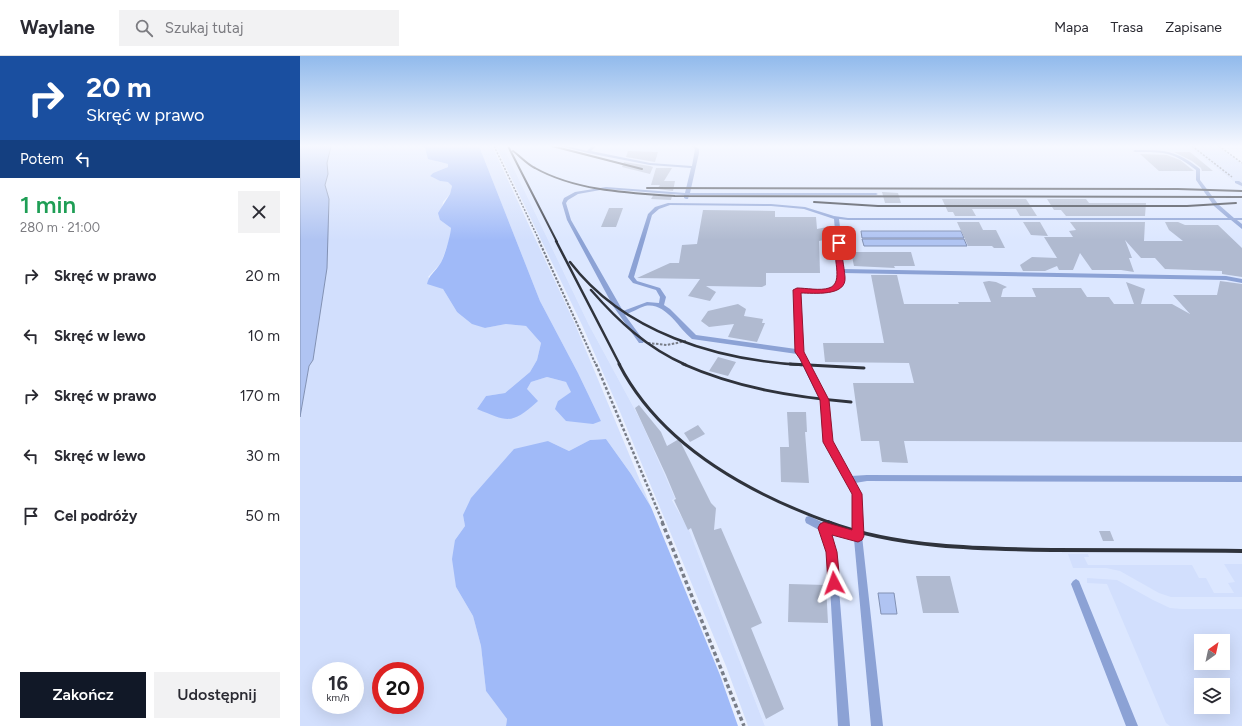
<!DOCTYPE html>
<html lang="pl">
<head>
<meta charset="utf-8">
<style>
  :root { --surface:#fff; --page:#f2f2f3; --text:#2b2b33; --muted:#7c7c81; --line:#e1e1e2; --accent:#111827 }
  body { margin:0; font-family:Figtree,sans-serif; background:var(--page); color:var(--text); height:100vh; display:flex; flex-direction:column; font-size:15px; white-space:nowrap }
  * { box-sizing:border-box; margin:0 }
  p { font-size:13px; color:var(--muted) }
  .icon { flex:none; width:22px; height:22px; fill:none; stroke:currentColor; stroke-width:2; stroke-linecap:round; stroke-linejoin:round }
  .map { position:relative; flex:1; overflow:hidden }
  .panel { display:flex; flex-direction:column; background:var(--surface); width:300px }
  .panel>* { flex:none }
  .hud { background:#1a4fa0; color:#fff; overflow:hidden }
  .needle { width:26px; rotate:33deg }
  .fabs { position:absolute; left:894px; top:578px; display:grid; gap:8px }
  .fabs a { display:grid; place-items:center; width:36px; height:36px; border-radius:0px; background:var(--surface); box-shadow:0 4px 16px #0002; font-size:20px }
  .speed { position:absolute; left:12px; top:606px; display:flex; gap:8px; font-size:20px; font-weight:700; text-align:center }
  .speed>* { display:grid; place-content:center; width:52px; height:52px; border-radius:50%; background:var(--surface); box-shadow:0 4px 16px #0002; line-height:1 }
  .speed small { font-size:10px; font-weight:400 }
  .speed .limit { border:6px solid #d22; background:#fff; color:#111 }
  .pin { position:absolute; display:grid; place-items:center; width:34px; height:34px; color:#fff; margin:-17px; border-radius:8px; box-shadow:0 2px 6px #0006 }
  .me { position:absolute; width:44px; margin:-22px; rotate:356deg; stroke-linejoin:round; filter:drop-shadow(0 0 3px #0008) }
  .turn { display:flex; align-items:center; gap:14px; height:84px; padding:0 20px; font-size:18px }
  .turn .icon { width:52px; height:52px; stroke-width:2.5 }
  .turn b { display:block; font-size:28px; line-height:34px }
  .then { display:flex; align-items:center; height:38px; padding:0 20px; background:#0003; gap:8px; font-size:15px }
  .round { display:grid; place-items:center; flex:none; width:42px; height:42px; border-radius:0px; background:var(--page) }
  .headline { display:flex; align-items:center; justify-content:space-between; height:68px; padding:0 20px }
  h1 { font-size:24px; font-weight:600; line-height:30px; color:#1e9e55 }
  .button { display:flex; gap:8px; margin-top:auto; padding:8px 20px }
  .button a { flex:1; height:46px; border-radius:0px; background:var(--accent); color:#fff; font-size:16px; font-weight:600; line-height:46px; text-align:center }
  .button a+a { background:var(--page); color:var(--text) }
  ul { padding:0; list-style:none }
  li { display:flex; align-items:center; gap:12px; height:60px; padding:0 20px }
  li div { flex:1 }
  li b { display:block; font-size:15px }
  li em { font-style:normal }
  header { display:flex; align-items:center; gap:24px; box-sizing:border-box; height:56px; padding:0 20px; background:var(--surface); border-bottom:1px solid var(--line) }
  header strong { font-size:19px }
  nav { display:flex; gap:22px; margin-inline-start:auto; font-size:14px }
  .search { width:280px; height:36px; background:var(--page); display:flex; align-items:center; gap:10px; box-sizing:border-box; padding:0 14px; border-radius:0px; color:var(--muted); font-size:15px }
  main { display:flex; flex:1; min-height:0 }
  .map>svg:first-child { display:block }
  .built { fill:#dce7ff; fill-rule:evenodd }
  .green { fill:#d2dffd; fill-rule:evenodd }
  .forest { fill:#a0baf8 }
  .water { fill:#b0c4f2; stroke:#8291b3 }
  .building { fill:#b0bad0 }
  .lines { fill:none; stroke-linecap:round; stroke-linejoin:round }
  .path-far3 { stroke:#787d88; stroke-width:1.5; stroke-dasharray:2 1.5; stroke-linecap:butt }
  .path-far2 { stroke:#787d88; stroke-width:2; stroke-dasharray:2.5 1.5; stroke-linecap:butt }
  .path-far1 { stroke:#787d88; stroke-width:2.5; stroke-dasharray:3 2; stroke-linecap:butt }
  .path { stroke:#787d88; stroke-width:3.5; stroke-dasharray:4 3; stroke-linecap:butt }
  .lane { fill:#8ca2d5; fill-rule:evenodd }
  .rail-far3 { stroke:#2f333c; stroke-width:2 }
  .rail-far2 { stroke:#2f333c; stroke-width:2.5 }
  .rail-far1 { stroke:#2f333c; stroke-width:3 }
  .rail { stroke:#2f333c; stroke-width:4 }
  .route { fill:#e11d48; stroke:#92132f }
</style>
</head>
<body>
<header>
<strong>Waylane</strong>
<div class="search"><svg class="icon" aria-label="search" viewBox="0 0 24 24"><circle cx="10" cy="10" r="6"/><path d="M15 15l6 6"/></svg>Szukaj tutaj</div>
<nav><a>Mapa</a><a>Trasa</a><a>Zapisane</a></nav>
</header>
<main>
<section class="panel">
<div class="hud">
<div class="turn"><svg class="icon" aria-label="right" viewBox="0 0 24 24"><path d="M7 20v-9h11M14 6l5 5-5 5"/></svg><div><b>20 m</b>Skręć w prawo</div></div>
<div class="then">Potem<svg class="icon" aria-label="left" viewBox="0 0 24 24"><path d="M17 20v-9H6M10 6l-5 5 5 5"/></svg></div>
</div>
<div class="headline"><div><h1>1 min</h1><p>280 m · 21:00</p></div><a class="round"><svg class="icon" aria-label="close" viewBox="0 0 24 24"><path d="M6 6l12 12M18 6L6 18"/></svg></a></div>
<ul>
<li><svg class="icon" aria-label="right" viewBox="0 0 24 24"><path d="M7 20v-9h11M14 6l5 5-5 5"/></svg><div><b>Skręć w prawo</b></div><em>20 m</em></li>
<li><svg class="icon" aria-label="left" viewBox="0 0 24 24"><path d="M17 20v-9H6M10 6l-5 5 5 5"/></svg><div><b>Skręć w lewo</b></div><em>10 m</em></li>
<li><svg class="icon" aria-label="right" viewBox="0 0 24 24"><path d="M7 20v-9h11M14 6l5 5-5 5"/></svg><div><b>Skręć w prawo</b></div><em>170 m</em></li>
<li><svg class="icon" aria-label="left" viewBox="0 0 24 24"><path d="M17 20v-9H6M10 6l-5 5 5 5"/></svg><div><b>Skręć w lewo</b></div><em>30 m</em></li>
<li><svg class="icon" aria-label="arrive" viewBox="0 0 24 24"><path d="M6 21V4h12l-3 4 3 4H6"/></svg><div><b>Cel podróży</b></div><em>50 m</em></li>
</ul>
<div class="button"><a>Zakończ</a><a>Udostępnij</a></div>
</section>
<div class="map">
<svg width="942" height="670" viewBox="0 0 942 670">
  <rect width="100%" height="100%" fill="#eaf0fe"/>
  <!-- built -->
  <path class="built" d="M203,90H884L890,92L942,132V670H465L389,474L372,443L375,442L340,363L289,269ZM901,585H923V607H901ZM901,629H923V651H901Z"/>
  <!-- green -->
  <path class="green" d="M31,90H121L138,106L149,108L148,111L133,117L130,120L140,125L149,126L152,130L150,138L143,146L140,164L151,172V179L141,207L128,221L143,233L157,256L185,272L206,268L226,270L241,287L237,304L230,316L205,337L186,340L177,353L227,333L231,326L247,321L266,326L272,336L258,345L301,365L278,317L240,245L179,90H192L275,268L351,451L331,418L306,383L290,384L269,395L248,385L163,459L165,470L155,484L156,531L173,560L181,590L186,635L207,663L206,670H0V361L9,310L13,304L27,212L29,143L25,129L28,118L27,107ZM21,615H55V649H21ZM81,615H115V649H81Z
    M196,90H203L289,269L340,363L375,442L372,444L389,474L465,670H448L426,610L318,351L282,269Z
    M884,90H918L942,108V132L890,92Z
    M768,498H788L789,501H784L788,509H892L899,522H906L914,537H934L928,527L935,526L924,508H942V541H871L859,537L820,515L806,512H773Z
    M787,522L817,524L853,544L870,552L882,553H942V670H870L866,667L807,528L787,527ZM901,585H923V607H901ZM901,629H923V651H901Z"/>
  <!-- forest -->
  <path class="forest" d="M121,90H179L240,245L278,317L301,365L293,368L266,365L255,353L258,345L271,336L266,326L247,321L231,326L227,333L238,345C211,369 209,366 177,353L186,340L205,337L230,316L237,304L241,287L226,270L206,268L185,272L172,268L157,256L143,233L127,228C129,219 135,216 140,208C144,203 151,178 151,172L140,164L138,157L150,138L152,130L148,126L140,125L130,120L133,117L148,111V108L128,103L125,92Z
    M306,383L331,418L351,451L420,619L438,670H206L207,663L186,635L181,590L173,560L156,531L152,503L155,484L165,470L163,459L171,442L214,393L248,385L269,395L290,384Z"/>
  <!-- water -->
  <path class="water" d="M0,90H31L27,107L28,118L25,129L29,143L27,212L13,304L9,310L0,361Z
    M561,175H661L664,182H562Z
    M562,183H664L667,190H564Z
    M578,537H594L597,558H581Z"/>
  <!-- building -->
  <path class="building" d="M328,95L358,96L355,106L326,101Z
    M874,96H890L913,115H902L901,112L892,105Z
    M840,98L867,99L880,104L894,115H859Z
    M324,106L350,110L353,111L350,118L322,111Z
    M356,112H372L364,125H375L373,135L357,133L360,129H351Z
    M582,136L598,137L601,147H585Z
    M354,138L372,140L371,144L351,143Z
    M642,143H726L737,160H720L716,153H672L676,160H655L653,156H648Z
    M747,143H786L789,147H846L845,160H766L761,154H754Z
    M309,152H323L316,171H301Z
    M403,154L475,155V161H516L517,173L527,171L528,183L519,185L520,217H466V229L462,231L406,230L416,236L410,245L388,240L400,223L337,222L370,207H379L382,189L397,188Z
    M657,166H679L683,174H696L705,192H694L692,190H668Z
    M723,166H740L748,180L731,179Z
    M770,166H845L844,185H883L869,174L865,166H878L885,169H918L942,192V221L922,218V215L865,213L855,202H841L825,184L832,202H829L834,216L821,214H792L780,197L773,214H759L757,210L745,215H723L720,209L732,201L757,202L744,181H773L769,175L776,174Z
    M551,196H611L615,210H594L595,212L554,210Z
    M571,219H597L604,248H659L658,246H691L683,226L689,225L696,226L707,231L703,233L701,241H736L732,232H781L787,241H809L814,248H834L826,226L845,233L841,248H872L890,258L873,239H917L920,225L942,228V386L604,385L608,407L582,406L579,385H561L553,327H614L609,307L525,306L523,287H584Z
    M438,248L446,253L444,260L463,263L462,267H465L457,286L428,281L434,268L409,271L401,265L408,255Z
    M418,301L436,306L428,320L409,315Z
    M339,349L361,376L367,390L379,383L411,447L416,452L414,474L421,472L462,567L451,572L484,653L466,663L391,472L388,474L374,444L376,443L366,419L335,352Z
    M487,356H506L507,376H505L509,427L481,426L480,391H489Z
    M398,369L405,378L390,386L384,377Z
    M799,475H810L814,485H803Z
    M616,520H650L659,557H623Z
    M489,528L526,529L528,567L488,566Z"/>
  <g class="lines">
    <!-- path-far3 -->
    <path class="path-far3" d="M194,90L240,186
      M892,90L932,121
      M919,90L942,107"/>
    <!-- path-far2 -->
    <path class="path-far2" d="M239,185L296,309
      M348,287L367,289L386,285"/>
    <!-- path-far1 -->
    <path class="path-far1" d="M296,308L363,467"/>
    <!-- path -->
    <path class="path" d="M362,466L444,670"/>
    <!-- lane -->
    <path class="lane" d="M260,90H266L287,95L292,90H296L291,95L350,107L392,110L395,93L391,90H395L399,93V97L390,137H576L578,138L576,139H389L388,143H386L384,142V139L306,133L278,138L268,144L266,147L271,164L323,255L347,246L359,247L360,241L356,234L333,227L328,221L348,158L355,151L368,147L471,148L505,151L534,160L548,162H928L914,150L896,124V114C872,95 864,96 835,96L833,95L835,94C865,94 876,94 900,113V124L918,148L934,162H942V164H937L942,168V173L931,164H548L539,163L542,187L541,200L542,213L926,220L942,223V227L926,224L543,217L544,225C533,239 516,237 500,236L502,296L528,345L532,386L551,420L567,419L942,420V426L567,425L555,427L561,438L562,480L583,670H571L554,483L530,477L536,496L550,670H538L528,496L521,475L506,467L505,464L506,461L509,460L526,468L554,475L553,438L524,386L520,345L497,298L392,283C378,272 366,246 345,250C339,252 332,256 325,259L344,285L343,287H339L313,250L267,164L262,147L264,142L275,136L306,131L385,137L391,112L350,109L288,97ZM370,149L471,150L504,153L534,163C536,183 536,204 538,225C524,242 505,227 494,234L496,293L396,279L370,253L364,249L366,241L360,232L337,225L334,221L352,159L359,153Z
      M935,125H939L942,127V130L935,127Z
      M776,523L779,525L838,670H826L771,528L773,525Z"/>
    <!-- rail-far3 -->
    <path class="rail-far3" d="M208,90L257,186
      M252,90L342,113
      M213,95C220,100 227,108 235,112C276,135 329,137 375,140L942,141
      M347,132L878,133L942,135
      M514,146L578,150H887L936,147"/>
    <!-- rail-far2 -->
    <path class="rail-far2" d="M256,185L320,309
      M270,206C324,277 417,304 502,309
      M291,234C318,265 347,292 386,309"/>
    <!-- rail-far1 -->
    <path class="rail-far1" d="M319,308C361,390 448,437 531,467
      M383,308C437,332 493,341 551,346
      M490,308L564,312"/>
    <!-- rail -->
    <path class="rail" d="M528,466C597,492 680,493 753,494C816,494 879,494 942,495"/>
  </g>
  <!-- sky -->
  <linearGradient id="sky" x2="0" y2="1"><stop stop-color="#91baec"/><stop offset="0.49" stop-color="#f6f8ff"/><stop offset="1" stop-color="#f6f8ff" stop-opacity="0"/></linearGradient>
  <rect width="942" height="184" fill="url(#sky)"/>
  <!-- route -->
  <path class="route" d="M536,185L542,187C541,199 544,209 545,221C547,241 513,237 501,237L504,296L529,344L533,385L562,438L564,480L562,484L558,486L532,479L537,496L540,527L538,532L534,533L529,532L528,527L526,496L518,472L520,468L524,466L552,474V438L523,386L520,344L500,303L495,296L493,234L497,232C506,232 520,235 529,232C545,227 531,199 536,185Z"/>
</svg>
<div class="fabs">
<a><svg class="needle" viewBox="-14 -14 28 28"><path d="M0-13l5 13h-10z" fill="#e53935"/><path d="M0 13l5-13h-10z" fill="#7c7c81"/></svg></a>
<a><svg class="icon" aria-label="layers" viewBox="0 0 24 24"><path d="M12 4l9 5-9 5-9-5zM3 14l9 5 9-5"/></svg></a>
</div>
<div class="speed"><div>16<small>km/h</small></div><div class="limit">20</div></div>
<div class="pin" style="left:539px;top:187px;background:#d93025"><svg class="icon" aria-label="arrive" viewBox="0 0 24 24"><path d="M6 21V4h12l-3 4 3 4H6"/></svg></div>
<svg class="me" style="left:534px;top:527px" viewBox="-20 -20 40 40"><path d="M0-17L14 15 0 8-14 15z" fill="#e11d48" stroke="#fff" stroke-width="4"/></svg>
</div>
</main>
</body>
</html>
